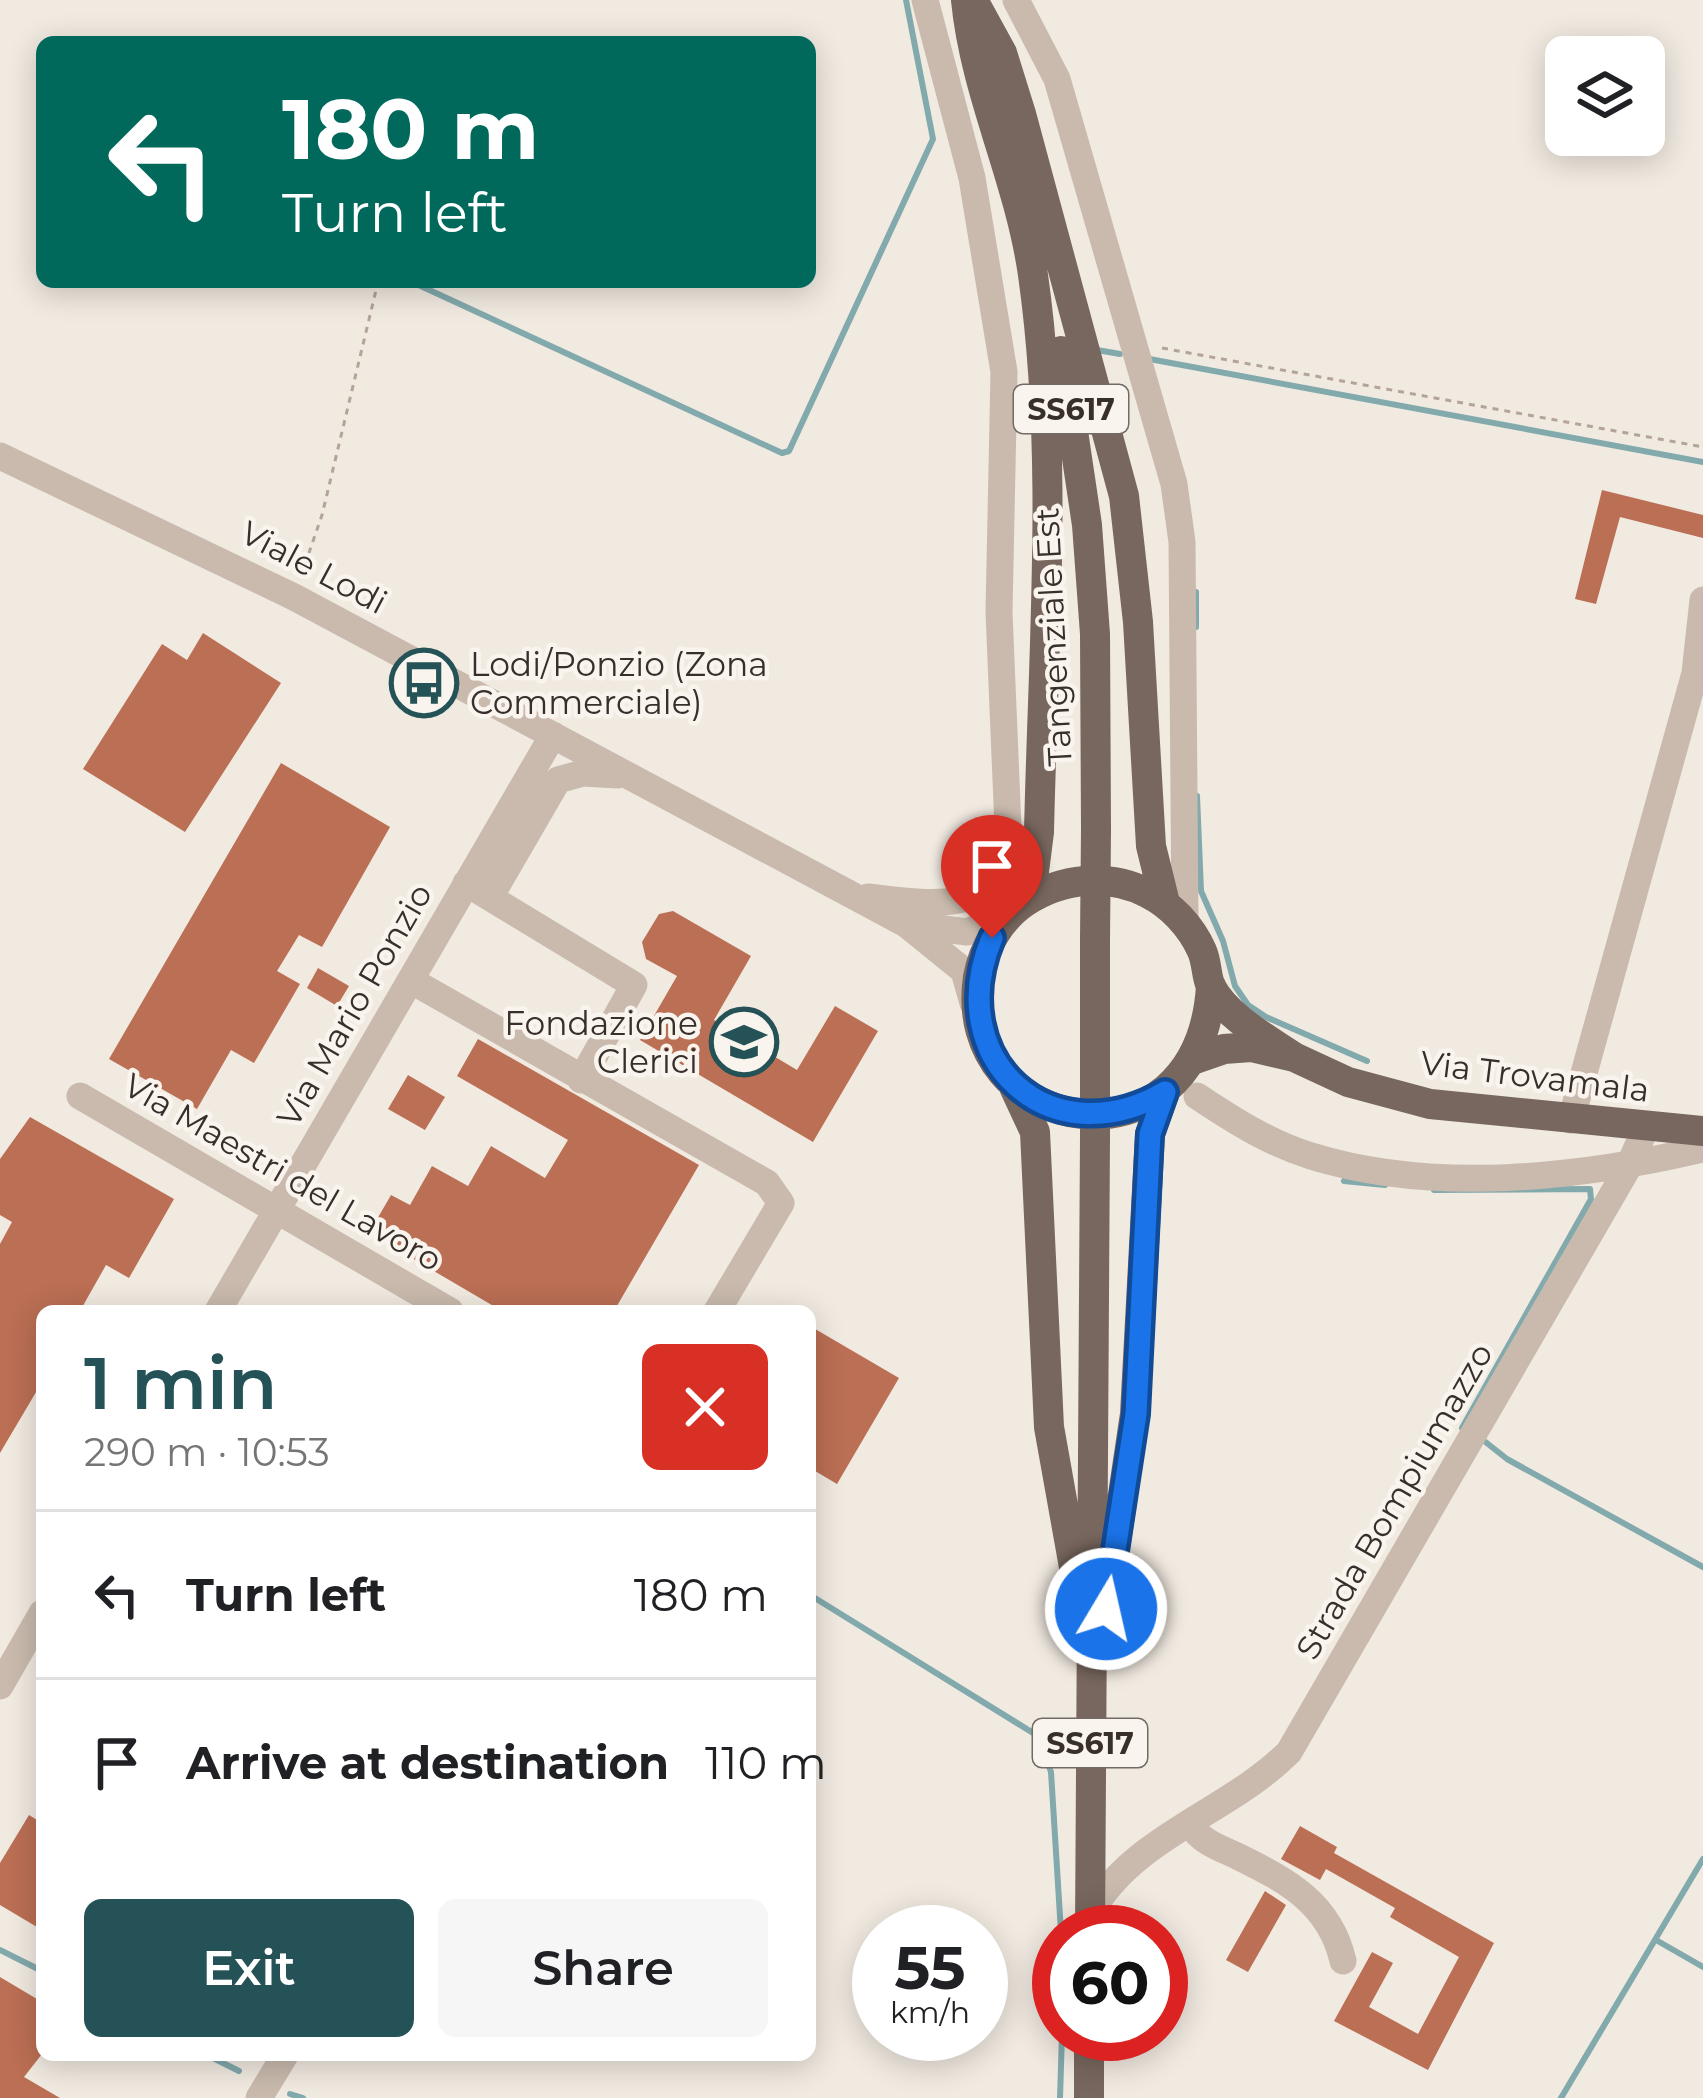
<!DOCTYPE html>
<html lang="en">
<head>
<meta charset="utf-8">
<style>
  :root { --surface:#fff; --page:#f6f6f6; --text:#202124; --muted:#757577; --line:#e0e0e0; --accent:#245256 }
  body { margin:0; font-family:Montserrat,sans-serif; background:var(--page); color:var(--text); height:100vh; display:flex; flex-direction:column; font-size:45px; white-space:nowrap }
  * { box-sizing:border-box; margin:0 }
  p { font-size:39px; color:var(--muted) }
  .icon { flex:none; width:66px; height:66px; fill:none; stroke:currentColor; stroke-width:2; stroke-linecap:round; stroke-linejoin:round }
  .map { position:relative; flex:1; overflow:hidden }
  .drawer { position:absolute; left:36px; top:1305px; width:780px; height:756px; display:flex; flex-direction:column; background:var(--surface); border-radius:18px; box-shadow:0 6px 30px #0003 }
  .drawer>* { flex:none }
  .banner { position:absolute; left:36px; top:36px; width:780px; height:252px; border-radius:18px; box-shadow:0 6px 30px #0003; background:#00695c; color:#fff; overflow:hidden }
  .tools { position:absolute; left:1545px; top:36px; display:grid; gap:24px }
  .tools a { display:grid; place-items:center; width:120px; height:120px; border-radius:18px; background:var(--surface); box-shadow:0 6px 30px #0003; font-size:60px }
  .speed { position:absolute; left:852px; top:1905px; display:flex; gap:24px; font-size:60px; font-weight:700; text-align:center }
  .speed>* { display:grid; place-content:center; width:156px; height:156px; border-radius:50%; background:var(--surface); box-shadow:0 6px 30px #0003; line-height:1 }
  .speed small { font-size:30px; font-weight:400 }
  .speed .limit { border:18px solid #d22; background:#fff; color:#111 }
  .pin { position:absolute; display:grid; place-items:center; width:102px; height:102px; color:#fff; margin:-123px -51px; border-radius:50% 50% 50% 0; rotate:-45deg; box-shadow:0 0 12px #0007 }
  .pin .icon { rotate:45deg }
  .me { position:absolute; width:132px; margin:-66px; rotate:9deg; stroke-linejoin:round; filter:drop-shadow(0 0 9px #0008) }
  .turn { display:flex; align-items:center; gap:42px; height:252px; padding:0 48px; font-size:54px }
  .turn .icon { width:156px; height:156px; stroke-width:2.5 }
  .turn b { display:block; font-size:84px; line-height:102px }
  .round { display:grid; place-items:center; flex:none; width:126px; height:126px; border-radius:18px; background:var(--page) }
  .head { display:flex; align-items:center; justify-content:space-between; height:204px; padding:0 48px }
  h1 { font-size:72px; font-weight:600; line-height:90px; color:var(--accent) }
  .action { display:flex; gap:24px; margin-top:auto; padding:24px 48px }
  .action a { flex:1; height:138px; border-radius:18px; background:var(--accent); color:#fff; font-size:48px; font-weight:600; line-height:138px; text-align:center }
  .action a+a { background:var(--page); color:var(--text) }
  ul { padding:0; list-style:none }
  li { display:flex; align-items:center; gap:36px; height:168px; padding:0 48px; border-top:3px solid var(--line) }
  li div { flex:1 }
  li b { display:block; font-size:45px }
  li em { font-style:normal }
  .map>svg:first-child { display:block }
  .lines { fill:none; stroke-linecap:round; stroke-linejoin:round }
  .stream { stroke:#82a9ac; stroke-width:6 }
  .building { fill:#bb6f54 }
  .path { stroke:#b4a497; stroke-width:3; stroke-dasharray:6 6; stroke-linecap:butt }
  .minor { stroke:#c9baad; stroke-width:27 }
  .major { stroke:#78675e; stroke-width:30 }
  .major-bridge { stroke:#78675e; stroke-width:30 }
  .route-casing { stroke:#114b97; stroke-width:30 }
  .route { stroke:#1a73e8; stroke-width:21 }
  .labels { text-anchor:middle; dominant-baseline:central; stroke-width:9; stroke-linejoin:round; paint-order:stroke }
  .shield { fill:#f9f4ed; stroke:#726a65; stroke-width:3 }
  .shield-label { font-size:30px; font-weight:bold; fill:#382f2b }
  .street-label { font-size:33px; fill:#382f2b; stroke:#f9f4ed }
  .poi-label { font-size:33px; fill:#382f2b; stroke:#f9f4ed; text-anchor:start }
</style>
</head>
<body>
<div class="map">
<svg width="1703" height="2098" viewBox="0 0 1703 2098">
  <rect width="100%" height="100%" fill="#f1eae1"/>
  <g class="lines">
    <!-- stream -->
    <path class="stream" d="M412,282L782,453L789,451L933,139L906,0
      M1097,350L1120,354
      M1144,358L1703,462
      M1196,592V627
      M1197,796L1201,891L1223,941L1235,986L1248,1005L1266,1017L1367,1061
      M1346,1178L1344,1181L1385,1185
      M1434,1190L1590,1189L1591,1199L1462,1428
      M1483,1440L1507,1459L1703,1567
      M810,1595L1038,1736L1051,1772L1061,1932
      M1656,1940L1703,1967
      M0,1950L42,1971
      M207,2055L239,2071
      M290,2094L303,2098
      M1060,2098L1062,2034
      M1561,2098L1703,1859"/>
  </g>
  <!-- building -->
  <path class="building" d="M1602,490L1703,515V538L1620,517L1596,604L1575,599Z
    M203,633L281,683L185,832L83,769L162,644L187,660Z
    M281,763L390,827L322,947L299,935L277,971L300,984L254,1063L231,1050L197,1109L109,1059Z
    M673,911L751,956L714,1020L797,1070L835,1006L878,1031L813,1142L640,1040L677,976L646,959L642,942L659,914Z
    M318,968L349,986L337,1006L307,988Z
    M478,1039L699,1165L614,1311H502L369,1233L391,1195L410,1205L432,1166L468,1186L491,1146L545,1178L568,1140L457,1076Z
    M408,1075L445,1097L425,1130L388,1109Z
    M30,1117L174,1199L129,1278L106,1265L80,1311H42V1382L0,1453V1244L12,1222L0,1215V1159Z
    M810,1326L899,1378L837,1484L810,1468Z
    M29,1815L42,1823V1930L0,1905V1863Z
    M1300,1826L1337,1847L1334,1853L1494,1943L1428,2070L1334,2021L1372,1952L1393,1963L1369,2007L1418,2034L1459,1957L1390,1917L1395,1908L1326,1869L1320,1880L1281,1859Z
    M1265,1891L1286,1905L1248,1972L1226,1960Z
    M0,1977L42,2002V2054L24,2077L60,2098H0Z"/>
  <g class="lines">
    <!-- path -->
    <path class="path" d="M1162,348L1703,447
      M301,576L322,515L378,282"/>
    <!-- minor -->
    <path class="minor" d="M1016,0L1057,79L1174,484L1182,542L1185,923
      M0,456L294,597L906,924L964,971L973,1003
      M466,883L634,985L581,1080
      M490,897L558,780L583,773L618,775
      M868,897C922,903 992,917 1009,852L999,612L1004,372L972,178L925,0
      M906,924L967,932L1010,914
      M412,981L767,1183L781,1203L717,1311
      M80,1096L450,1311
      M1197,1096C1233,1120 1269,1143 1311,1156C1434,1194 1580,1178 1703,1149
      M1571,1120L1695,673L1703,600
      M218,1311L553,735
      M0,1686L42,1613
      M1190,1824C1201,1842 1218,1847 1237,1856C1286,1880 1330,1903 1343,1961
      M1090,1914C1133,1836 1228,1813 1289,1752L1629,1166L1646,1127
      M259,2098L285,2055"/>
    <!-- major -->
    <path class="major" d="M966,0C975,94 1020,181 1033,275C1059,458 1043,647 1039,832L1033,879L1023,903
      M973,0L1002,53L1021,114L1124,496L1138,622L1151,846L1165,903
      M1061,351L1087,525L1095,634L1096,829
      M1211,986C1199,1180 954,1136 978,977C983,948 1001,918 1025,902C1061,878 1108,873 1147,893C1171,905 1191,926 1202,951C1207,962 1206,976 1211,987C1228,1018 1266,1038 1294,1057
      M1095,1053V939
      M1195,1059L1224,1049L1251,1047L1294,1057L1348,1082L1430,1104L1703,1131
      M1014,1087L1035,1132L1049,1427L1079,1595
      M1107,1602L1135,1414L1150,1134L1165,1092
      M1090,1932L1095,1137
      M1089,2098V2034"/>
    <!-- major-bridge -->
    <path class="major-bridge" d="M1095,939L1096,829
      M1095,1053V1137"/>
  </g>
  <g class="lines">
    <defs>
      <path id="route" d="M992,938C941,1059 1050,1159 1165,1092L1150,1134L1136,1414L1106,1609"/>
    </defs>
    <!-- route casing -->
    <use href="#route" class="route-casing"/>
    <!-- route -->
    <use href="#route" class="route"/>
  </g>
  <!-- icons -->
  <defs>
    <symbol id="bus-ring" viewBox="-11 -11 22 22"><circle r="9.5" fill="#f9f4ed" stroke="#245256" stroke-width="1.5"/><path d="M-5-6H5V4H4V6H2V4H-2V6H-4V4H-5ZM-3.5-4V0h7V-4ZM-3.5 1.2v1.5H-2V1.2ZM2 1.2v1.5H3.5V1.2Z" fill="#245256"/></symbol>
    <symbol id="school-ring" viewBox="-11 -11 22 22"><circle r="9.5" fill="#f9f4ed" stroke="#245256" stroke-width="1.5"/><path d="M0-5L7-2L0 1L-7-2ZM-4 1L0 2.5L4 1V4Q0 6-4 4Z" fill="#245256"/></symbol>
  </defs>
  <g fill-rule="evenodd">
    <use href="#bus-ring" x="386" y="645" width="76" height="76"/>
    <use href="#school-ring" x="706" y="1004" width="76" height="76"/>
  </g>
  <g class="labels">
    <!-- shield labels -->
    <g class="shield">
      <rect x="1014" y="385" width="114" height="48" rx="9"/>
      <rect x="1033" y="1719" width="114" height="48" rx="9"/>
    </g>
    <g class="shield-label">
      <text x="1071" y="409">SS617</text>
      <text x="1090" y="1743">SS617</text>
    </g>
    <!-- street labels -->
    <g class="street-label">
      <text transform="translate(314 567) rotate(28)">Viale Lodi</text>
      <text transform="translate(1053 637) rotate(-93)">Tangenziale Est</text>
      <text transform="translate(354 1005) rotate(-60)">Via Mario Ponzio</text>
      <text transform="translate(1535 1076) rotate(7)">Via Trovamala</text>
      <text transform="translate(283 1172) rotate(30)">Via Maestri del Lavoro</text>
      <text transform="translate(1394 1501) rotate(-60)">Strada Bompiumazzo</text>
    </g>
    <!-- poi labels -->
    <g class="poi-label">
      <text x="470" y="664">Lodi/Ponzio (Zona<tspan x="470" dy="38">Commerciale)</tspan></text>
      <text x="698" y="1023" text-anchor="end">Fondazione<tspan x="698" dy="38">Clerici</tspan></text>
    </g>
  </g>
</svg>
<div class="tools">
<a><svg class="icon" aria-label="layers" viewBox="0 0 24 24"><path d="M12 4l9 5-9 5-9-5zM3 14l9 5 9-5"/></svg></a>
</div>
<div class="speed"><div>55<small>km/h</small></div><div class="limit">60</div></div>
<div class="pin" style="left:992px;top:938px;background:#d93025"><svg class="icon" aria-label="arrive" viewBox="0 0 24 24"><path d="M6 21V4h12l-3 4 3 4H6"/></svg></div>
<svg class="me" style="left:1106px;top:1609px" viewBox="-20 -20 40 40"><circle r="17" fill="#1a73e8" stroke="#fff" stroke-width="3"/><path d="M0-11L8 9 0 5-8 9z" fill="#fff"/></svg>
<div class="banner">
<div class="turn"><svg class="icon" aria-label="left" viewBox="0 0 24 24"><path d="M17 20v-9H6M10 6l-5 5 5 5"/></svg><div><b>180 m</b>Turn left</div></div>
</div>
<section class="drawer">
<div class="head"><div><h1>1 min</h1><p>290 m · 10:53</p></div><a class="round" style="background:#d93025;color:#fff"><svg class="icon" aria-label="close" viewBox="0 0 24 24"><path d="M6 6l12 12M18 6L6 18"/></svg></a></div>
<ul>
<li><svg class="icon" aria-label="left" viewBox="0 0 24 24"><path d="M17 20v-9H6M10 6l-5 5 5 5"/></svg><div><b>Turn left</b></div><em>180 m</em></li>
<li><svg class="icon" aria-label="arrive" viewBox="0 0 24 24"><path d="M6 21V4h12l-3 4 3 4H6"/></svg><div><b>Arrive at destination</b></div><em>110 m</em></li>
</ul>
<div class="action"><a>Exit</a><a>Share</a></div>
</section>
</div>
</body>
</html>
